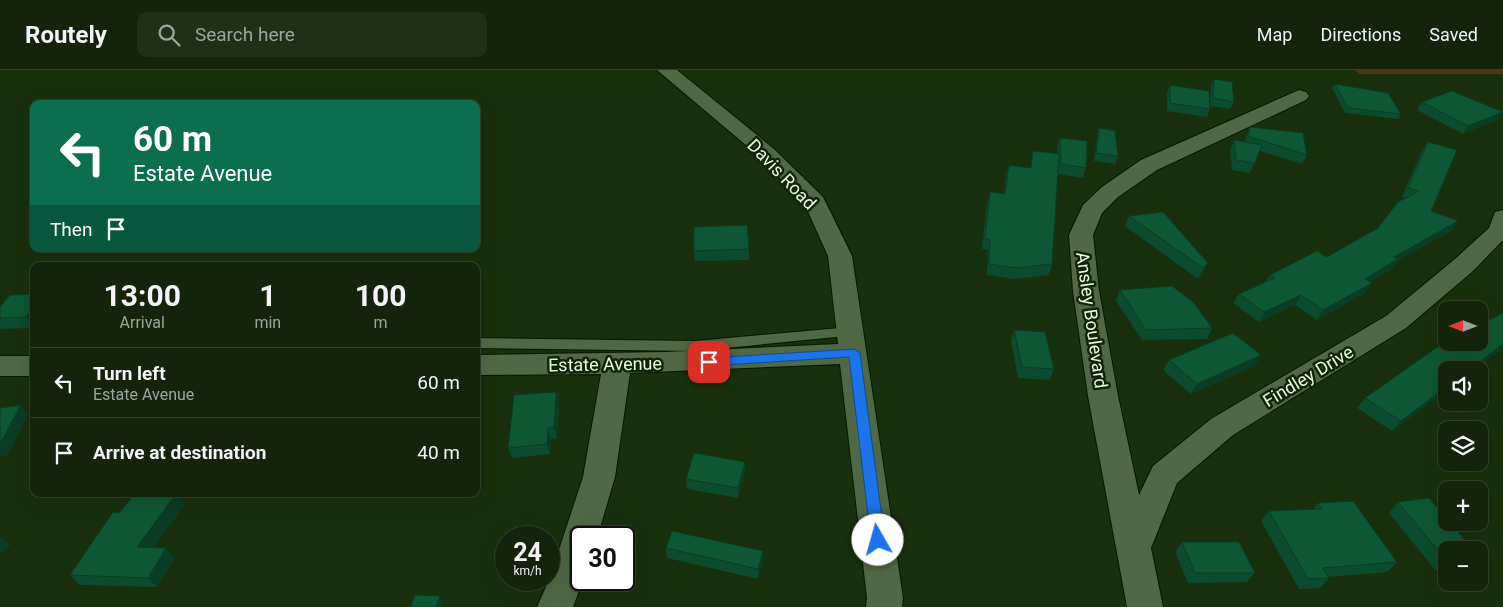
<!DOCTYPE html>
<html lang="en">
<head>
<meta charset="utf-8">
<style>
  :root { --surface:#13240a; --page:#203018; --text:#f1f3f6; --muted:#9da49c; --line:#32412b }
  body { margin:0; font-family:Roboto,sans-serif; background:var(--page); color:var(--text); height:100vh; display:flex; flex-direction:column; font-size:19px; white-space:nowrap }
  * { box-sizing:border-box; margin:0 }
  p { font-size:16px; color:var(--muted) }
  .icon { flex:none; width:28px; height:28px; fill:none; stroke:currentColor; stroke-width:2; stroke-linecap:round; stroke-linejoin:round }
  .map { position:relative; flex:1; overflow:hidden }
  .side { position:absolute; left:30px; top:192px; width:450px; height:235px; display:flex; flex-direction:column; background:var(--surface); border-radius:10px; box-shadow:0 5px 20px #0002,0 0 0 1px var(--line) }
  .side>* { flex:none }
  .guide { position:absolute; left:30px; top:30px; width:450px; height:152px; border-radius:10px; box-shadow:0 5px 20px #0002,0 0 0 1px var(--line); background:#0b6e4f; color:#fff; overflow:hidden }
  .needle { width:32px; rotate:270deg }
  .buttons { position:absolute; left:1438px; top:231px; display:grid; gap:10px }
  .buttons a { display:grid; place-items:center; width:50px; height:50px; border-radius:10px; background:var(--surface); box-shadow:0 5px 20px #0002,0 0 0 1px var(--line); font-size:25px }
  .speed { position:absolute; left:495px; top:456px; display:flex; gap:10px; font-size:25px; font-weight:700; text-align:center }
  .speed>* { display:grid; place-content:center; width:65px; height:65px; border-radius:50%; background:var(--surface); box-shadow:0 5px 20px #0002,0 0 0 1px var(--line); line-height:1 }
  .speed small { font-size:12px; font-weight:400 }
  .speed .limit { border:2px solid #111; border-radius:8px; background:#fff; color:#111 }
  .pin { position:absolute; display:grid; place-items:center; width:42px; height:42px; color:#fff; margin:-21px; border-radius:10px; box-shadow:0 2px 8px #0006 }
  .me { position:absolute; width:55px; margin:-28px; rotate:353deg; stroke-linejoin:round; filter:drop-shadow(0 0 4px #0008) }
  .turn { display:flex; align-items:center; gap:18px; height:105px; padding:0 20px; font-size:22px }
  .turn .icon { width:65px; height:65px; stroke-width:2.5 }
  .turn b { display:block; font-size:35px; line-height:42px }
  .then { display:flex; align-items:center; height:48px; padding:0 20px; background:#0003; gap:10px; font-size:19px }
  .eta { display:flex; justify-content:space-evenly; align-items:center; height:85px; text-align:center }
  .eta b { font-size:30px; font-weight:700; line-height:35px }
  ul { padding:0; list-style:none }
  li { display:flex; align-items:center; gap:15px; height:70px; padding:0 20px; border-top:1px solid var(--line) }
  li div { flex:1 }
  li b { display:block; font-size:19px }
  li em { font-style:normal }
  header { display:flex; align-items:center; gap:30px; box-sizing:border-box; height:70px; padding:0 25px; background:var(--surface); border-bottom:1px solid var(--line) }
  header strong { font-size:24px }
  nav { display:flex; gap:28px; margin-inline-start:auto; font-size:18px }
  .search { width:350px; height:45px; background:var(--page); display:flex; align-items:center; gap:12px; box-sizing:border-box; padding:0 18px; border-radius:10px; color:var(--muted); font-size:19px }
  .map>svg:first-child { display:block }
  .green { fill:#4d3713 }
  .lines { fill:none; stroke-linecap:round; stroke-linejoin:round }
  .service-casing { stroke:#031800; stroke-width:2 }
  .minor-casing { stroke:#031800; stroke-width:2 }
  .service { fill:#506944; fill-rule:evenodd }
  .minor { fill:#506944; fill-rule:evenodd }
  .wall { fill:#0c4b2d }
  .shaded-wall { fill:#0a3d24 }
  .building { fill:#0e5734; stroke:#0a3d24 }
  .route { fill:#1a73e8; stroke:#114b97 }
  .labels { text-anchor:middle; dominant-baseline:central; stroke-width:5; stroke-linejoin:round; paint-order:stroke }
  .street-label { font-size:18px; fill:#e9f8e3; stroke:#0f2604 }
</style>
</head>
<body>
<header>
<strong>Routely</strong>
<div class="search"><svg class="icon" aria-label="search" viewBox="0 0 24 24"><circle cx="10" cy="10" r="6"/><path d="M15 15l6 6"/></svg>Search here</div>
<nav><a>Map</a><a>Directions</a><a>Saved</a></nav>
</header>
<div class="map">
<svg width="1503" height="537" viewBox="0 0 1503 537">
  <rect width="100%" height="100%" fill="#19300d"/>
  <!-- green -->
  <path class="green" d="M1355,0H1503V4H1359Z"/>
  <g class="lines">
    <defs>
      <path id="service" d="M851,257L856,259L858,262L856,265L695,281L476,278V268L695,271Z"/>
      <path id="minor" d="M657,0H677L774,79L823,127L852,186L903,528L902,537H866L867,528L840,294L630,303L615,407L597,468H581V510H583L573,537H537L549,510L583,407L601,304L476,305V285L665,282L838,274L828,186L805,135L760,87Z
        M1299,20L1306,22L1309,26L1306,30L1157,100L1118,127L1102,143L1093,165L1099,221L1118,326L1139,425L1153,396L1211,349L1386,246L1455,189L1489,158L1495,142L1503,140V170L1473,201L1406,258L1233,365L1177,413L1151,478L1163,537H1127L1088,326L1073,221L1069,165L1083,135L1102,117L1141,90Z
        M0,286H34V306H0Z"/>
    </defs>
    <!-- service casing -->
    <use href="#service" class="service-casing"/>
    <!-- minor casing -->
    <use href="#minor" class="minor-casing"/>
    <!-- service -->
    <use href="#service" class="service"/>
    <!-- minor -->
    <use href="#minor" class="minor"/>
  </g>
  <!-- wall -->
  <path class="wall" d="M1214,9L1234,32L1230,39L1210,36V39L1207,47L1167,41V23L1170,15L1210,34L1211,17Z
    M1335,14L1401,44L1398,49L1345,43L1332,18Z
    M1422,32L1498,50L1463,64L1417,40Z
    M1250,57L1307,85L1302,94L1260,81L1250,103L1232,100L1230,80L1234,70L1245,72L1246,67Z
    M1099,58L1118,86L1115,94L1094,91L1097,66Z
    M1060,68L1086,98L1083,108L1058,104V99L1052,194L1049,205L1014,209L987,205L988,180L982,179L987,133L990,122L1004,124L1006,105L1009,95L1030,98L1033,81L1058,84L1057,77Z
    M1428,72L1431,141L1458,151L1451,161L1397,191L1392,199L1370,212L1365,223L1317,250L1295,235L1259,252L1233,233L1239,224L1265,212L1270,205L1327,187L1378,158L1406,128L1402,127L1422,81Z
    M1129,146L1208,193L1203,203L1198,209L1125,156Z
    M749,179V190L695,191L694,181Z
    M1120,220L1212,258L1207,269L1142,270L1116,231Z
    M34,224V258L0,259V237Z
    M1503,243V278L1392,361L1357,338L1365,328Z
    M1014,260L1054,299L1050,310L1018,308L1011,270Z
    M1261,285L1255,296L1191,324L1163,300L1169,290Z
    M559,332L557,368L551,369L550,384L512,388L508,378Z
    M745,392V402L738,428L687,419L686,409Z
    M135,424H177L185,434L153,478H166L175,488L157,517L80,515L70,505Z
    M1398,432L1446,480V499L1436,501L1389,443Z
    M1318,433L1397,492L1387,502L1328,507L1329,508L1320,518L1299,519L1261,451L1269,441L1313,440Z
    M1182,472L1255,503L1247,512L1188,513L1175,482Z
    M666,478L763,491L758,509L667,488Z"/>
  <!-- shaded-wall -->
  <path class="shaded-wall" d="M1503,42L1498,50L1463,64L1468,56Z
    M1458,151L1451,161L1397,191L1392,199L1358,219L1365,209L1394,187Z
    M1208,193L1203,203L1198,209L1203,198Z
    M1372,213L1365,223L1317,250L1323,240Z
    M1301,225L1295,235L1259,252L1264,242Z
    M34,237V257L25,247Z
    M1503,274V278L1474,300H1469Z
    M1261,285L1255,296L1191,324L1197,314Z
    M1446,317V321L1392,361L1401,351Z
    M556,322L559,332L557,368L554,358Z
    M21,335L29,344L8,385L0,386V374Z
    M548,358L551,369L550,384L547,374Z
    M745,392V402L738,428V418Z
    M176,424L185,434L146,487L137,477Z
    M0,466L11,475L0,485Z
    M166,478L175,488L157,517L148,508Z
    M763,481V491L758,509V499Z
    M440,526L443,531L441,537H436Z"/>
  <!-- building -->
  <path class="building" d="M1214,9L1232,12L1234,32L1213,28Z
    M1335,14L1388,23L1401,44L1348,38Z
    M1170,15L1209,21L1210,39L1170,33Z
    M1452,21L1503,42L1468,56L1422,32Z
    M1250,57L1303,63L1307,85L1248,66Z
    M1099,58L1115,61L1118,86L1096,83Z
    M1060,68L1087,71L1086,98L1061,94Z
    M1234,70L1262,75L1255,93L1236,90Z
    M1428,72L1457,80L1431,141L1458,151L1394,187L1398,189L1365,209L1372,213L1323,240L1301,225L1264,242L1239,224L1275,208L1270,205L1317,181L1327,187L1378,158L1398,132L1419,121L1408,118Z
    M1033,81L1059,84L1052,194L1017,198L989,194L990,170L985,169L990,122L1005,124L1009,95L1031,98Z
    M1163,142L1208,193L1203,198L1129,146Z
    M747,155L749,179L694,181V157Z
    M111,194L110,196H97Z
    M1172,216L1194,233L1212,258L1146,260L1120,220Z
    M34,224V237L25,247L0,248V237L10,225Z
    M1503,243V274L1469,300H1446V317L1401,351L1365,328L1446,271V272H1479V255Z
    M1014,260L1045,262L1054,299L1022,297Z
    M1233,263L1261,285L1197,314L1169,290Z
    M556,322L554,358H548L547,374L508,378L514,325Z
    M21,335L0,374V338Z
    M694,383L745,392L738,418L686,409Z
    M135,424H176L137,477L166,478L148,508L70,505L113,442L119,443Z
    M1429,428L1446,448V452H1450L1473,480H1446V490L1398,432Z
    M1353,431L1397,492L1323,498L1329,508L1308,509L1269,441L1322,439L1318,433Z
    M672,461L763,481L758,499L666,478Z
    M1182,472H1239L1255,503H1195Z
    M415,525L440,526L436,537H411Z"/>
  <!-- route -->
  <path class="route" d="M854,279L860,283L885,470L883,474L878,476L873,474L871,470L849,287L709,296L703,292L709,288Z"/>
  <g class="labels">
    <!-- street labels -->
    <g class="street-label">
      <text transform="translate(782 104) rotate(46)">Davis Road</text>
      <text transform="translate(1092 250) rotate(82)">Ansley Boulevard</text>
      <text transform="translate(605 294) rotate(-1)">Estate Avenue</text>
      <text transform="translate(1308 306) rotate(-31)">Findley Drive</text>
    </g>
  </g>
</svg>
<div class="buttons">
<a><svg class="needle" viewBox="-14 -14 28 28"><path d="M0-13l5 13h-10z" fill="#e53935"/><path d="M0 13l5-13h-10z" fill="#9da49c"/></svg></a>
<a><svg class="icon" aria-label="sound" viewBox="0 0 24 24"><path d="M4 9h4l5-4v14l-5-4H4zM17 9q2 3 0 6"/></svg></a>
<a><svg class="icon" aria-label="layers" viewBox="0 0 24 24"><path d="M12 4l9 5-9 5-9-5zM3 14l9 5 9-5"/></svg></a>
<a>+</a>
<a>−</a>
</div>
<div class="speed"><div>24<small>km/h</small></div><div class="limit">30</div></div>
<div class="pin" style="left:709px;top:292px;background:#d93025"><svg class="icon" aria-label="arrive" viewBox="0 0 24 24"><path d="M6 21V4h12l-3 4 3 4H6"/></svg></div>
<svg class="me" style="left:878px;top:470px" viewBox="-20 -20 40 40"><circle r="19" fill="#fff"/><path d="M0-13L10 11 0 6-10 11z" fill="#1a73e8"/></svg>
<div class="guide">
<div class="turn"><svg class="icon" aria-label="left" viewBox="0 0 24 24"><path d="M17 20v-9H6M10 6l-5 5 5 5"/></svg><div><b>60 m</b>Estate Avenue</div></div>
<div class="then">Then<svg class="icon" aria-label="arrive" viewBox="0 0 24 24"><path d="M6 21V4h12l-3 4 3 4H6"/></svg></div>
</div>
<section class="side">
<div class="eta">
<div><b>13:00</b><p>Arrival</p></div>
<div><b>1</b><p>min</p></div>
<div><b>100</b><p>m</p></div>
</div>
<ul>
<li><svg class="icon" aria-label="left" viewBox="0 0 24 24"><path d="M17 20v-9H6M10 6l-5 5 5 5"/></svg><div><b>Turn left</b><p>Estate Avenue</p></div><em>60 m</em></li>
<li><svg class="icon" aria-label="arrive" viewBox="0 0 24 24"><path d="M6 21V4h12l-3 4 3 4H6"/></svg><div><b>Arrive at destination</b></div><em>40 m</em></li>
</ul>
</section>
</div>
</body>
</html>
